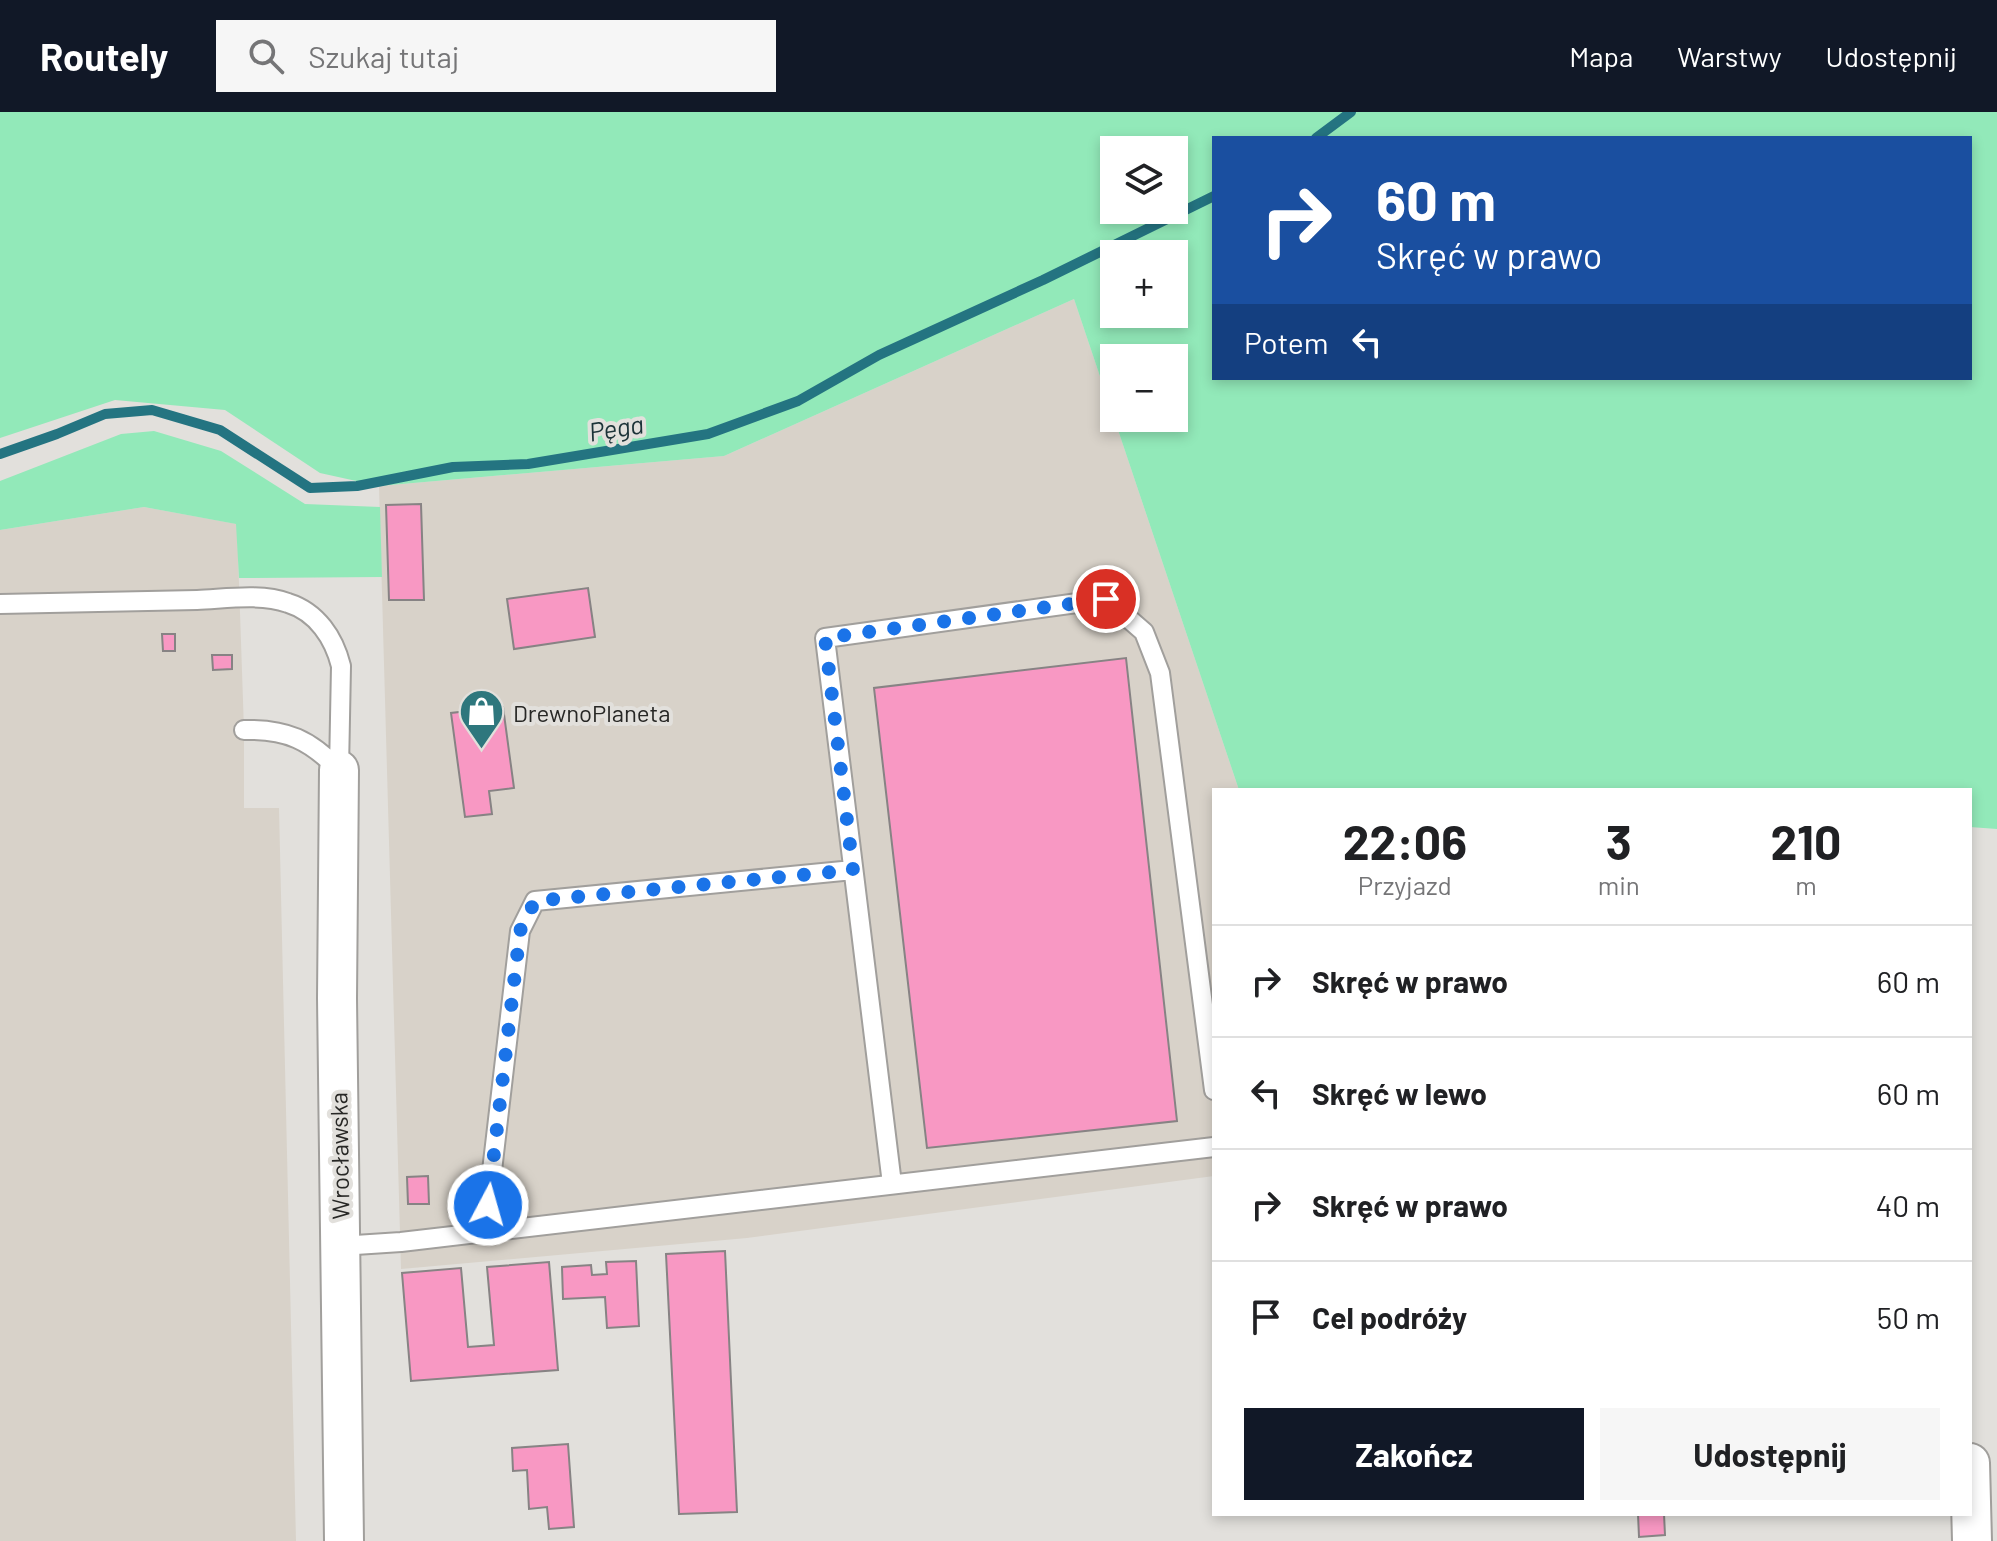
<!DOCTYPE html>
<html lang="pl">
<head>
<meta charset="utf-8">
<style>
  :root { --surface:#fff; --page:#f6f6f6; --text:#202124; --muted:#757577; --line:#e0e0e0; --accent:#111827 }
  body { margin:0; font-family:Barlow,sans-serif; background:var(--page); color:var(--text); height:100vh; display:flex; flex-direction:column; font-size:30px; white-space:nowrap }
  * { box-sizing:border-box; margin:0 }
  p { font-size:26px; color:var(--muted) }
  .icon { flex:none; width:44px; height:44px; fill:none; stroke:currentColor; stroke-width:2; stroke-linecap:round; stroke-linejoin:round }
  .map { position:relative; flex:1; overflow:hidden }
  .panel { position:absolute; left:1212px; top:676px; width:760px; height:728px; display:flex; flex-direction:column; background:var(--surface); border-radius:0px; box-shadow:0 4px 12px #0003 }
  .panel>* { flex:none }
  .top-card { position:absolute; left:1212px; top:24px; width:760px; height:244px; border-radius:0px; box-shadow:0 4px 12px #0003; background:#1a4fa0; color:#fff; overflow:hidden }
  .tools { position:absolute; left:1100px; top:24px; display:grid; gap:16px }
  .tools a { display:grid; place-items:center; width:88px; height:88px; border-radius:0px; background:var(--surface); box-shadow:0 4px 12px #0003; font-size:40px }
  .pin { position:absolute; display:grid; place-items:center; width:68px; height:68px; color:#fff; margin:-34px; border:4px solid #fff; border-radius:50%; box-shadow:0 2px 8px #0007 }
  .me { position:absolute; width:88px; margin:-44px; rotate:6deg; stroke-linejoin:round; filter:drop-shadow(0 0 6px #0008) }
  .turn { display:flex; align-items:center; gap:28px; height:168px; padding:0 32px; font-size:36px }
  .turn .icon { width:104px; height:104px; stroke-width:2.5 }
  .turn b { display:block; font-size:56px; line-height:68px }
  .then { display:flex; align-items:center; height:76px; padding:0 32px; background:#0003; gap:16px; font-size:30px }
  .eta { display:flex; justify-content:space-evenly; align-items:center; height:136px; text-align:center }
  .eta b { font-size:48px; font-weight:700; line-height:56px }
  .action { display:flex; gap:16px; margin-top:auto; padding:16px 32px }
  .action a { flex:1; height:92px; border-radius:0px; background:var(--accent); color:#fff; font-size:32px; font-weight:700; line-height:92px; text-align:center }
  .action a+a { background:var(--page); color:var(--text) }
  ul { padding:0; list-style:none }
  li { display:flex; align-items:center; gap:24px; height:112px; padding:0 32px; border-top:2px solid var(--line) }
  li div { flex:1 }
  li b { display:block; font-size:30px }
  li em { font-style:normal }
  header { display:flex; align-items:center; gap:48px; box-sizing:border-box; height:112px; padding:0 40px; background:var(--accent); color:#fff }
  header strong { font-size:38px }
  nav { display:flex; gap:44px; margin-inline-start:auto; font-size:28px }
  .search { width:560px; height:72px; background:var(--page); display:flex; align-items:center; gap:20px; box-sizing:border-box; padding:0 28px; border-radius:0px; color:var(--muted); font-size:30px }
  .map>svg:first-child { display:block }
  .built { fill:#d8d2c9 }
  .green { fill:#92e9b9; fill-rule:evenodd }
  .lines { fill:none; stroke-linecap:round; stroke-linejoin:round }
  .stream { stroke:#247481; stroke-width:10 }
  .building { fill:#f898c3; stroke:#878384; stroke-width:2 }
  .lane-casing { stroke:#a19f9c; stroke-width:22 }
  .street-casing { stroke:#a19f9c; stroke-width:42 }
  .lane { stroke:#fff; stroke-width:18 }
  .street { stroke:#fff; stroke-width:38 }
  .route { stroke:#1a73e8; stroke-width:14; stroke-dasharray:0 25.2 }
  .labels { text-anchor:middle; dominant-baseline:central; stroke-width:8; stroke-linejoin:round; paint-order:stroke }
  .poi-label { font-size:24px; fill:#272725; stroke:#e2e0dc; text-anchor:start }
  .street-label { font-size:24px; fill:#272725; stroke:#e2e0dc }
  .water-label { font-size:26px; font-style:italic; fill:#1c3338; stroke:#e2e0dc }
</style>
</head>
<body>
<header>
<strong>Routely</strong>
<div class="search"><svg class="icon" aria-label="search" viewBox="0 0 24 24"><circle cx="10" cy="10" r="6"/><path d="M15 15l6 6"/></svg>Szukaj tutaj</div>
<nav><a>Mapa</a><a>Warstwy</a><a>Udostępnij</a></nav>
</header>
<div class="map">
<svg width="1997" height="1429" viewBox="0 0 1997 1429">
  <rect width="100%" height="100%" fill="#e2e0dc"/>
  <!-- built -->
  <path class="built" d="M1074,187L1239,678H1214V1064L747,1126L401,1157L379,374L724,344Z
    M144,395L237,412L244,618V696H279L296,1429H0V418Z"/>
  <!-- green -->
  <path class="green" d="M0,0H1997V717L1970,715V678H1239L1074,187L724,344L379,374L320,361L225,298L115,288L0,326ZM1214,26H1970V266H1214ZM1114,38H1174V98H1114ZM1114,142H1174V202H1114ZM1114,246H1174V306H1114Z
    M154,319L221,339L305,392L380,395L382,465L239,466L236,412L144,395L0,418V369L121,322Z"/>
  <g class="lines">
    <!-- stream -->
    <path class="stream" d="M1316,26L1351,0
      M0,342L57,322L105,302L152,298L220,318L310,376L357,374L453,355L528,352L708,322L798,289L879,243L1043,168L1214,84"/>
  </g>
  <!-- building -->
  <path class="building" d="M421,392L424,488H389L386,393Z
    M588,476L595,525L514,537L507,487Z
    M162,522H175V539H163Z
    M212,543H232V557L213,558Z
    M1126,546L1177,1009L927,1036L874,576Z
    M503,595L514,676L489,679L492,702L465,705L451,601Z
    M428,1064L429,1092H408L407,1065Z
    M725,1139L737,1400L679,1402L666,1142Z
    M636,1149L639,1214L607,1216L605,1185L563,1187L562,1155L591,1153L592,1163L607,1162L606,1150Z
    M549,1150L558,1258L411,1269L402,1161L461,1156L468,1235L494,1233L487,1155Z
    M568,1332L574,1415L549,1417L547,1395L529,1397L527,1358L513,1359L512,1336Z
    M1638,1402H1664L1665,1423L1639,1425Z"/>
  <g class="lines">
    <defs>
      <path id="lane" d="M0,492C66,491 131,489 197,488C225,487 261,481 288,491C317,500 334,526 341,554L339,658
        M244,618C287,617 310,628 339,658
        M892,1072L825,526L1106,487L1144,520L1160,561L1214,978
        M478,1120L488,1093L520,819L535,789L853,758
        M340,1134L401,1130L1214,1035"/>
      <path id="street" d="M339,658L337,886L344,1429
        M1970,1351L1972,1429"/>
    </defs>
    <!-- lane casing -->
    <use href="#lane" class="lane-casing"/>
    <!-- street casing -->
    <use href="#street" class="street-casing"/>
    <!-- lane -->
    <use href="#lane" class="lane"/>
    <!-- street -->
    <use href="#street" class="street"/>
  </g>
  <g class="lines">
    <!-- route -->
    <path class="route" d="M488,1093L520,819L535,789L853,758L825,526L1106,487"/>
  </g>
  <!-- icons -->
  <defs>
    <symbol id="shop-pin" viewBox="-11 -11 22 30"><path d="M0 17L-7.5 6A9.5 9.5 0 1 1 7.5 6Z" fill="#2e777d" stroke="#e2e0dc"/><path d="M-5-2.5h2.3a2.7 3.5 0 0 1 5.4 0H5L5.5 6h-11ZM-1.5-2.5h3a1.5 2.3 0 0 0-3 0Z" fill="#fff"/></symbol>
  </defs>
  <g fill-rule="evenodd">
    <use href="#shop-pin" x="456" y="574" width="51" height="69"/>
  </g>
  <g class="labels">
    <!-- poi labels -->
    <g class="poi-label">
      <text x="513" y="600">DrewnoPlaneta</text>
    </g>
    <!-- street labels -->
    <g class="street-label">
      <text transform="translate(339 1044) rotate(-91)">Wrocławska</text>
    </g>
    <!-- water labels -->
    <g class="water-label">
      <text transform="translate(616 315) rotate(-9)">Pęga</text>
    </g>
  </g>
</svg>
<div class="tools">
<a><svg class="icon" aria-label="layers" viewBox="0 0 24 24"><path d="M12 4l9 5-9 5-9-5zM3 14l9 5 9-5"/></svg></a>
<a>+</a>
<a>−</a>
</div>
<div class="pin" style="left:1106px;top:487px;background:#d93025"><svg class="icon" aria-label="arrive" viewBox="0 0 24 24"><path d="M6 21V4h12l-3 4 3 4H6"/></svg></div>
<svg class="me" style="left:488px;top:1093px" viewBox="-20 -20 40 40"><circle r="17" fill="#1a73e8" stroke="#fff" stroke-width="3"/><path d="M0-11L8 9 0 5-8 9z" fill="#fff"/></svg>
<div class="top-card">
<div class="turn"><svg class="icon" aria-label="right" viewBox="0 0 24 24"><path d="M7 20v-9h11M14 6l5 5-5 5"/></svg><div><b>60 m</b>Skręć w prawo</div></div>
<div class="then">Potem<svg class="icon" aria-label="left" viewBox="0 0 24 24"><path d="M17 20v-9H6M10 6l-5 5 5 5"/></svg></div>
</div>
<section class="panel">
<div class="eta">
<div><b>22:06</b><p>Przyjazd</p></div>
<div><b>3</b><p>min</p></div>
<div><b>210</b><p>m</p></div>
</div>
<ul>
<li><svg class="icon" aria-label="right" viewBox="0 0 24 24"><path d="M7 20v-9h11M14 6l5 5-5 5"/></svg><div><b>Skręć w prawo</b></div><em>60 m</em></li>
<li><svg class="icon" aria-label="left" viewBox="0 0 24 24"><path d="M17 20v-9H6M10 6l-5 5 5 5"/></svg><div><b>Skręć w lewo</b></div><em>60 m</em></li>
<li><svg class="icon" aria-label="right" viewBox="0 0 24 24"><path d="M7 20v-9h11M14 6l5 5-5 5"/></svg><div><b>Skręć w prawo</b></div><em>40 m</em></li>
<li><svg class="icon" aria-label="arrive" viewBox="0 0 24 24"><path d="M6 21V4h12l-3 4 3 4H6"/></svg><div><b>Cel podróży</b></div><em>50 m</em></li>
</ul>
<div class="action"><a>Zakończ</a><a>Udostępnij</a></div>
</section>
</div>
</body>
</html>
